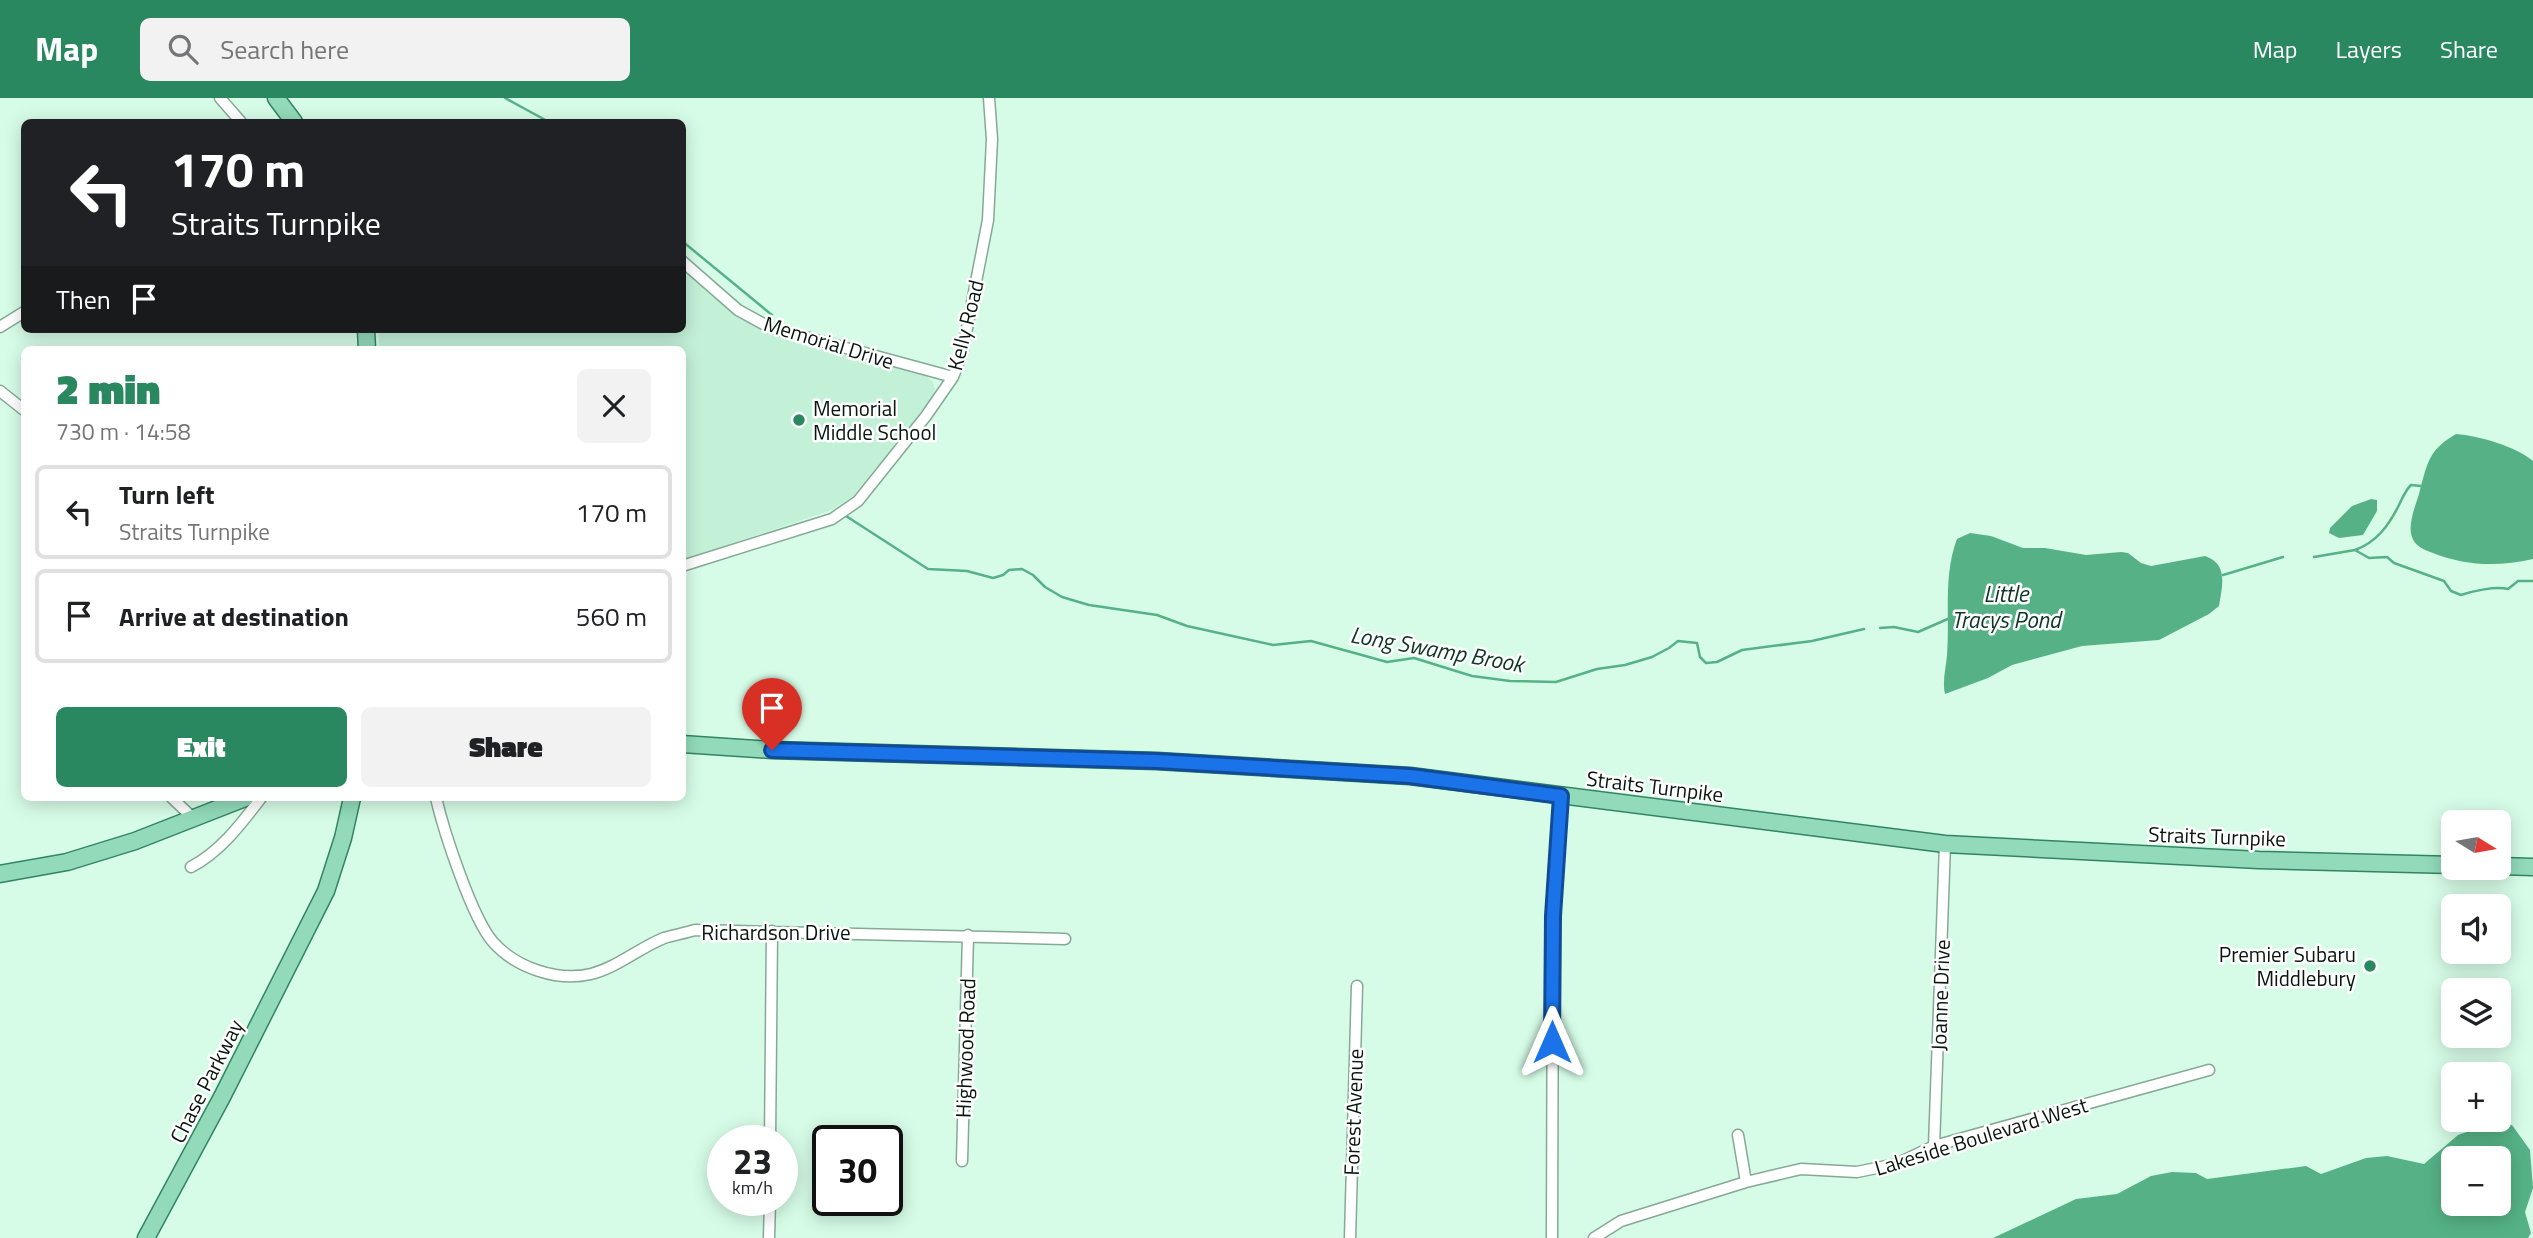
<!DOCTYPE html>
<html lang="en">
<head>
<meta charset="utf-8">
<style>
  :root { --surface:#fff; --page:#f2f2f2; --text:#202124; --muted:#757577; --line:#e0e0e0; --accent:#298860 }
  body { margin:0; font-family:"Titillium Web",sans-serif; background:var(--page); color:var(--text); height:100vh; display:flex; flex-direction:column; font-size:26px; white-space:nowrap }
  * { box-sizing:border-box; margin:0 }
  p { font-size:23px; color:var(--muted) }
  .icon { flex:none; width:38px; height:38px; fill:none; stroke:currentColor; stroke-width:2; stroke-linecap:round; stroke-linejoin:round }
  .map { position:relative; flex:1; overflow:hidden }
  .details { position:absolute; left:21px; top:248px; width:665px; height:455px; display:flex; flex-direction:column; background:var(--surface); border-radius:10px; box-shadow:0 4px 18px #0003 }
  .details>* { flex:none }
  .guide { position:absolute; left:21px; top:21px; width:665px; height:214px; border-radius:10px; box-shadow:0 4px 18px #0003; background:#202124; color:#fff; overflow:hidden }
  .needle { width:46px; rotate:101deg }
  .buttons { position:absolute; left:2441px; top:712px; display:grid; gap:14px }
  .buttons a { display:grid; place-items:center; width:70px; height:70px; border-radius:10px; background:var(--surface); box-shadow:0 4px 18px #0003; font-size:35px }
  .speed { position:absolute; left:707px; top:1027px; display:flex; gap:14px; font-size:35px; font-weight:700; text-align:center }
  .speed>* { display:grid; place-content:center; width:91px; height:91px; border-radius:50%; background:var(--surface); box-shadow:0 4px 18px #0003; line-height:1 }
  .speed small { font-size:18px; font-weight:400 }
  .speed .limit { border:4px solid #111; border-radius:10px; background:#fff; color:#111 }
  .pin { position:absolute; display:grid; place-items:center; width:60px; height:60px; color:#fff; margin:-72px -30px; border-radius:50% 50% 50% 0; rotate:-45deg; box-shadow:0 0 7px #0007 }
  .pin .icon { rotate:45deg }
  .me { position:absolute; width:77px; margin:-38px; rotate:0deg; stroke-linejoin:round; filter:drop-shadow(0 0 5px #0008) }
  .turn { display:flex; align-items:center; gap:24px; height:147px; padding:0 35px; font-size:32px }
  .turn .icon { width:91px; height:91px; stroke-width:2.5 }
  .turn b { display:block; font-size:49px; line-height:60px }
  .then { display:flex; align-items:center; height:66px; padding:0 35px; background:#0003; gap:14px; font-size:26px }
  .round { display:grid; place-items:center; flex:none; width:74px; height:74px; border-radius:10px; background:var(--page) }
  .head { display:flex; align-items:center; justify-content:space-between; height:119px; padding:0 35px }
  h1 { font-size:42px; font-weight:800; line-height:52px; color:var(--accent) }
  .button { display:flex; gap:14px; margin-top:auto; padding:14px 35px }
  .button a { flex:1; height:80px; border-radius:10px; background:var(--accent); color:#fff; font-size:28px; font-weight:800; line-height:80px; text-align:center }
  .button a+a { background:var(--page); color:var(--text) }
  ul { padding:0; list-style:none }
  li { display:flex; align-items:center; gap:21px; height:94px; margin:0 14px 10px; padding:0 21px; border:4px solid var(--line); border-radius:10px }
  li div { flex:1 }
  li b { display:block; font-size:26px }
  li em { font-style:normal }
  header { display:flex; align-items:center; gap:42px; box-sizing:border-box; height:98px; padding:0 35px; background:var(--accent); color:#fff }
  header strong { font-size:33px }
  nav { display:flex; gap:38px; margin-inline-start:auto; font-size:24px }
  .search { width:490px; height:63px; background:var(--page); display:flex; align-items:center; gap:18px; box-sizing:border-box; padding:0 24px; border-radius:10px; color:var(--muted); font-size:26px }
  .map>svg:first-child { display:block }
  .built { fill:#c3f1d8 }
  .water { fill:#56b286; fill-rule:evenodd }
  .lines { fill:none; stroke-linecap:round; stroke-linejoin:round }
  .stream { stroke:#56b286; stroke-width:2.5 }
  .street-casing { stroke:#86a996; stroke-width:13 }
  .primary-casing { stroke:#328560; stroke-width:19 }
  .street { stroke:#fff; stroke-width:10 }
  .primary { stroke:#92daba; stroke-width:16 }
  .route-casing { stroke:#114b97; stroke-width:18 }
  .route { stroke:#1a73e8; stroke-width:12 }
  .poi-dot { fill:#298860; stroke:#fff; stroke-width:2.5 }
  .labels { text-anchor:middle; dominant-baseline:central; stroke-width:5; stroke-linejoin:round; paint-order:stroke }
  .street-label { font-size:21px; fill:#08160f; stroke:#fff }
  .poi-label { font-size:21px; fill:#08160f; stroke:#fff; text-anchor:start }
  .water-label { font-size:23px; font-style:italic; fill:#0d3624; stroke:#fff }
</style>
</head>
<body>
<header>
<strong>Map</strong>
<div class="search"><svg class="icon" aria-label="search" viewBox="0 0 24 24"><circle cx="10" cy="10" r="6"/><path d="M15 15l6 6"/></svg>Search here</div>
<nav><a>Map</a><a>Layers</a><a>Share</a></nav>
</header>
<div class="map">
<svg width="2533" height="1140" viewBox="0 0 2533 1140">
  <rect width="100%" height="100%" fill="#d6fce7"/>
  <!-- built -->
  <path class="built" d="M683,169L707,194L739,220L765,233L926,278L932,283L935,290L934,297L906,334L853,398L832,412L683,462L682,252H380L378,231H682Z"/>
  <!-- water -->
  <path class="water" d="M2456,336C2480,338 2515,348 2533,363V461C2498,469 2466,468 2433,455C2424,452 2415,448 2412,439C2407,425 2417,405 2420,392C2428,363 2429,352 2456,336Z
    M2371,401L2377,402V413L2363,437L2339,440L2329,435L2330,430L2352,408Z
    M1970,435L1991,438L2023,450H2045L2086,457L2121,454L2128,455L2141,465L2151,468L2205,458C2229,466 2222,489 2219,508L2209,516L2159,542L2082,548L2012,567L1988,580L1945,596C1942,583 1946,570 1947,557C1950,518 1943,478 1957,441Z
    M2495,1024L2512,1027L2530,1052L2533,1090L2525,1114L2531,1135L2528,1140H1993L2076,1101L2117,1096L2151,1078L2172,1074L2196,1075L2207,1081L2306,1068L2321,1076L2366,1060L2387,1058L2424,1066L2458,1037ZM2454,1060H2499V1106H2454Z"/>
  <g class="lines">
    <!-- stream -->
    <path class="stream" d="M505,0L549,24
      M682,143L772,217
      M846,418L928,471L967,473L993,480L1003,477L1009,472L1022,471L1033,477L1045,489L1062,499L1089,507L1157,517L1187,528L1273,547L1311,543L1387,564L1414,560L1472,578L1510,583L1556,584L1597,571L1625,567L1652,559L1669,550L1678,543L1697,545L1700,559L1706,565L1717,564L1742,552L1812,543L1864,531
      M2355,452C2377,444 2389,427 2399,407C2403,399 2405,393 2411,387L2421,388
      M2314,459L2355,452L2369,460L2387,459L2394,465L2444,483L2451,493L2461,497C2473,493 2495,488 2508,491L2518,483H2533
      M2223,477L2283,459
      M1880,530L1894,529L1918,534L1950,520"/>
    <defs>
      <path id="street" d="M220,0L241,24
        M682,163L738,212L769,229L953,279
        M0,229L24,214
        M0,293L24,312
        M682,468L832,421L858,403L926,318L953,279L962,256L988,122L992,41L989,0
        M172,700L193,720
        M436,700C444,734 472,820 493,844C516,870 558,884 591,876C618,869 639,850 664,840C674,837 685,835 695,832L1065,841
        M191,769C221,753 241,726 261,700
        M1738,1037L1746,1084
        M770,1043L772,833
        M1934,1048L1945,746
        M962,1063L968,837
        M769,1140L770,1102
        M1350,1140L1357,888
        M1552,1140L1553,818L1561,698
        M1594,1140L1621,1123L1746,1084L1801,1071L1857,1074L1896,1066L1934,1048L2209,972"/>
      <path id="primary" d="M276,0L294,24
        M366,231L367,252
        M682,646L772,652L1157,663L1410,678L1945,746L2259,762L2454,767
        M2499,768L2533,769
        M0,776L67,764L135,743L245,700
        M146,1140L222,999L326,793L343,740L352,700"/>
    </defs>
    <!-- street casing -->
    <use href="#street" class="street-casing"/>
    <!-- primary casing -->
    <use href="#primary" class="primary-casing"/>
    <!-- street -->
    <use href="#street" class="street"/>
    <!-- primary -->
    <use href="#primary" class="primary"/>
  </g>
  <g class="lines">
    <defs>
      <path id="route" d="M772,652L1157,663L1410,678L1561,698L1553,818L1552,944"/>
    </defs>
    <!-- route casing -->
    <use href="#route" class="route-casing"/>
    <!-- route -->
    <use href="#route" class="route"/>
  </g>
  <!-- markers -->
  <g class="poi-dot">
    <circle cx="799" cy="322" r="7"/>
    <circle cx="2370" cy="868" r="7"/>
  </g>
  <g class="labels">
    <!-- street labels -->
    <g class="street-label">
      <text transform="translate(965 227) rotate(-76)">Kelly Road</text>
      <text transform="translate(829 244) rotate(17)">Memorial Drive</text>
      <text transform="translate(1655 688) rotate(7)">Straits Turnpike</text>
      <text transform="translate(2217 738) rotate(2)">Straits Turnpike</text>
      <text x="776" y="834">Richardson Drive</text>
      <text transform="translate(1940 897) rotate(-88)">Joanne Drive</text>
      <text transform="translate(965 950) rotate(-88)">Highwood Road</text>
      <text transform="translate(206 983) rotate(-63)">Chase Parkway</text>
      <text transform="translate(1353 1014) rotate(-88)">Forest Avenue</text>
      <text transform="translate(1981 1038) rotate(-17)">Lakeside Boulevard West</text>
    </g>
    <!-- poi labels -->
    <g class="poi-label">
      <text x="813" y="310">Memorial<tspan x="813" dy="24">Middle School</tspan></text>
      <text x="2356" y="856" text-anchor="end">Premier Subaru<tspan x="2356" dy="24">Middlebury</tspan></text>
    </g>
    <!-- water labels -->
    <g class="water-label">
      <text x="2006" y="495">Little<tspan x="2006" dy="26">Tracys Pond</tspan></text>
      <text transform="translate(1437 551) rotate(10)">Long Swamp Brook</text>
    </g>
  </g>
</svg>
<div class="buttons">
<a><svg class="needle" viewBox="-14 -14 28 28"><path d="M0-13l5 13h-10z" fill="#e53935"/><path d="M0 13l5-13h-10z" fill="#757577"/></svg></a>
<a><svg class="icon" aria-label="sound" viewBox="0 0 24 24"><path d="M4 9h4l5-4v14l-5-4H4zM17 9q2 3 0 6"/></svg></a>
<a><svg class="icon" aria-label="layers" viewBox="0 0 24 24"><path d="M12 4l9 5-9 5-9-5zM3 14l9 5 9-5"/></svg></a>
<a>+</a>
<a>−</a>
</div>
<div class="speed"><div>23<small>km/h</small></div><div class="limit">30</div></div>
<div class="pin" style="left:772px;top:652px;background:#d93025"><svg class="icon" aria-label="arrive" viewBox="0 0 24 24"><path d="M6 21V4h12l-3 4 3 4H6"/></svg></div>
<svg class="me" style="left:1552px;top:944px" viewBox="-20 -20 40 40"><path d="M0-17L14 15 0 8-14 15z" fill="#1a73e8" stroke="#fff" stroke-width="4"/></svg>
<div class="guide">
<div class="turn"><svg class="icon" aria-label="left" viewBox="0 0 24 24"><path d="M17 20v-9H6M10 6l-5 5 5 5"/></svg><div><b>170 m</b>Straits Turnpike</div></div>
<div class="then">Then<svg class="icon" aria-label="arrive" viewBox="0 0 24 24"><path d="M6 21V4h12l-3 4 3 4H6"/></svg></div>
</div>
<section class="details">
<div class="head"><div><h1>2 min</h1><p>730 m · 14:58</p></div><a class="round"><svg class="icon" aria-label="close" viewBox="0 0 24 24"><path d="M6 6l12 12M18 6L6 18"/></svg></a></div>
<ul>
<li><svg class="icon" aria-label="left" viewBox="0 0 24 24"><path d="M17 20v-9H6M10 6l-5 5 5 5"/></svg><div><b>Turn left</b><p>Straits Turnpike</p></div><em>170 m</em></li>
<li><svg class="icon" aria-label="arrive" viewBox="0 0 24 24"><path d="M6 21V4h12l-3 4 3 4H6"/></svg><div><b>Arrive at destination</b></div><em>560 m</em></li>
</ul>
<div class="button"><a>Exit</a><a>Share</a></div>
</section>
</div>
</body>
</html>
